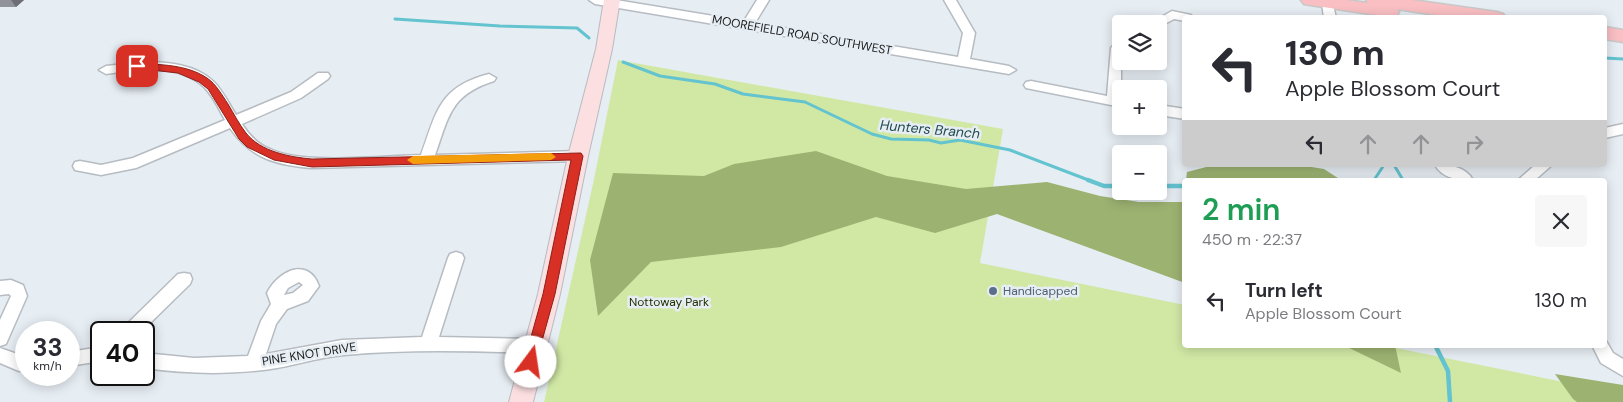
<!DOCTYPE html>
<html lang="en">
<head>
<meta charset="utf-8">
<style>
  :root { --surface:#fff; --page:#f7f7f7; --text:#2b2b33; --muted:#7c7c81 }
  body { margin:0; font-family:"DM Sans",sans-serif; background:var(--page); color:var(--text); height:100vh; display:flex; flex-direction:column; font-size:19px; white-space:nowrap }
  * { box-sizing:border-box; margin:0 }
  p { font-size:16px; color:var(--muted) }
  .icon { flex:none; width:28px; height:28px; fill:none; stroke:currentColor; stroke-width:2; stroke-linecap:round; stroke-linejoin:round }
  .map { position:relative; flex:1; overflow:hidden }
  .details { position:absolute; left:1182px; top:178px; width:425px; height:170px; display:flex; flex-direction:column; background:var(--surface); border-radius:5px; box-shadow:0 2px 12px #0003 }
  .details>* { flex:none }
  .guide { position:absolute; left:1182px; top:15px; width:425px; height:152px; border-radius:5px; box-shadow:0 2px 12px #0003; background:#fff; color:var(--text); overflow:hidden }
  .controls { position:absolute; left:1112px; top:15px; display:grid; gap:10px }
  .controls a { display:grid; place-items:center; width:55px; height:55px; border-radius:5px; background:var(--surface); box-shadow:0 2px 12px #0003; font-size:25px }
  .speed { position:absolute; left:15px; top:321px; display:flex; gap:10px; font-size:25px; font-weight:700; text-align:center }
  .speed>* { display:grid; place-content:center; width:65px; height:65px; border-radius:50%; background:var(--surface); box-shadow:0 2px 12px #0003; line-height:1 }
  .speed small { font-size:12px; font-weight:400 }
  .speed .limit { border:2px solid #111; border-radius:8px; background:#fff; color:#111 }
  .pin { position:absolute; display:grid; place-items:center; width:42px; height:42px; color:#fff; margin:-21px; border-radius:10px; box-shadow:0 2px 8px #0006 }
  .me { position:absolute; width:55px; margin:-28px; rotate:14deg; stroke-linejoin:round; filter:drop-shadow(0 0 4px #0008) }
  .turn { display:flex; align-items:center; gap:18px; height:105px; padding:0 20px; font-size:22px }
  .turn .icon { width:65px; height:65px; stroke-width:2.5 }
  .turn b { display:block; font-size:35px; line-height:42px }
  .lanes { display:flex; align-items:center; height:48px; padding:0 20px; background:#0003; justify-content:center; gap:25px; direction:ltr }
  .lanes .off { opacity:.35 }
  .round { display:grid; place-items:center; flex:none; width:52px; height:52px; border-radius:5px; background:var(--page) }
  .overview { display:flex; align-items:center; justify-content:space-between; height:85px; padding:0 20px }
  h1 { font-size:30px; font-weight:600; line-height:38px; color:#1e9e55 }
  ul { padding:0; list-style:none }
  li { display:flex; align-items:center; gap:15px; height:75px; padding:0 20px }
  li div { flex:1 }
  li b { display:block; font-size:19px }
  li em { font-style:normal }
  .map>svg:first-child { display:block }
  .green { fill:#d1e8a5 }
  .forest { fill:#9cb271 }
  .lines { fill:none; stroke-linecap:round; stroke-linejoin:round }
  .stream-far1 { stroke:#63c3cf; stroke-width:3 }
  .stream { stroke:#63c3cf; stroke-width:4.5 }
  .street-casing { stroke:#b6bcc2; stroke-width:3 }
  .secondary-casing { stroke:#b6bcc2; stroke-width:2 }
  .primary-casing { stroke:#c8c8c9; stroke-width:3 }
  .street { fill:#fff; fill-rule:evenodd }
  .secondary { fill:#fcdfe1; fill-rule:evenodd }
  .primary { fill:#f9bfc3; fill-rule:evenodd }
  .wall { fill:#909399 }
  .shaded-wall { fill:#6e6f75 }
  .route { fill:#d93025; stroke:#8d1f18 }
  .slow { fill:#f59e0b }
  .service-dot { fill:#5c6f8a; stroke:#e6edf3; stroke-width:2 }
  .labels { text-anchor:middle; dominant-baseline:central; stroke-width:5; stroke-linejoin:round; paint-order:stroke }
  .street-label { font-size:12px; fill:#181b1d; stroke:#e6edf3 }
  .service-label { font-size:12px; fill:#4e5e75; stroke:#e6edf3; text-anchor:start }
  .park-label { font-size:12px; fill:#222f00; stroke:#e6edf3 }
  .water-label { font-size:14px; font-style:italic; fill:#234e53; stroke:#e6edf3 }
</style>
</head>
<body>
<div class="map">
<svg width="1623" height="402" viewBox="0 0 1623 402">
  <rect width="100%" height="100%" fill="#e6edf3"/>
  <!-- green -->
  <path class="green" d="M618,60L1003,129L980,263L1185,305V345H1381L1623,394V402H544L593,184Z"/>
  <!-- forest -->
  <path class="forest" d="M816,151L887,176L966,189L1047,182L1100,196L1139,202H1183L1185,185V283L997,214L935,233L876,217L781,247L651,262L598,316L590,260L613,173L704,176L734,164Z
    M1214,165H1299L1324,169L1341,180H1186L1187,172Z
    M1343,345H1395L1401,373Z
    M1555,374L1623,385V402H1577L1573,399Z"/>
  <g class="lines">
    <!-- stream-far1 -->
    <path class="stream-far1" d="M395,19L500,26L577,28L589,38
      M1605,58L1623,59
      M623,62L660,76L715,84L743,94L805,102L872,134L891,139L929,140L941,143L960,140L1010,150L1091,181
      M1394,165L1403,180
      M1374,180L1384,165"/>
    <!-- stream -->
    <path class="stream" d="M1088,180L1104,186H1121
      M1159,186H1185
      M1435,345L1448,371L1450,402"/>
    <defs>
      <path id="street" d="M589,0H616L744,21L757,0H769L755,23L958,57L963,33L944,0H956L975,33L970,59L1009,66L1016,70L1009,74L595,4Z
        M1324,0H1332L1336,18H1324L1322,3Z
        M1172,11L1191,15L1193,18H1185V21L1174,19L1159,27V24H1149Z
        M1121,40V107L1026,88L1024,85L1026,82L1031,81L1107,96L1111,48L1117,41Z
        M143,62C166,62 196,64 214,82C223,91 229,104 236,115L291,92L318,73H328L330,76L328,79L301,98L242,124C249,135 257,144 270,149C304,165 382,156 421,155C437,111 439,87 489,74L496,78L494,81C450,95 449,116 435,155L578,151L583,152L585,156L583,160L578,161L312,168C277,165 251,159 230,128L136,168L101,175L75,170L73,166L75,162L80,161L101,165L133,158L225,120C219,109 213,96 204,87C178,63 137,69 106,74L99,70L106,66Z
        M1159,105L1185,109V119L1159,115Z
        M1623,124V134L1605,138V128Z
        M1435,165C1449,165 1465,166 1473,180C1459,180 1443,179 1435,165Z
        M1535,165H1552L1535,180H1518Z
        M456,252L462,254L464,258L439,337L535,339L541,341L544,346L541,351L535,353C471,351 408,349 344,355C321,357 299,364 277,368C233,375 188,374 144,368V353L194,358L248,356L261,321L271,304L267,293C278,271 308,256 319,286L308,301L287,309L276,324L266,354L342,340L422,337L448,258L450,254ZM299,282L303,285L293,293L284,295L288,288Z
        M184,273L190,274L192,279L190,284L141,332H122L124,327L178,274Z
        M11,280L23,285L27,296L6,344L0,346V320L11,296L9,294L0,295V281Z
        M1605,339L1613,353L1623,359V376L1601,363L1592,345H1605Z
        M101,347V361L69,366V352Z
        M0,348L20,355L26,356V370L19,371L0,363Z"/>
      <path id="secondary" d="M604,0H620L612,49L588,156L560,294L533,402H509L538,294L568,156L596,49Z"/>
      <path id="primary" d="M1301,0H1346L1368,3L1366,0H1412L1497,12L1503,14L1506,18H1456L1397,9L1399,12L1396,16L1390,17L1310,5L1304,4Z
        M1605,27L1623,30V42L1605,39Z"/>
    </defs>
    <!-- street casing -->
    <use href="#street" class="street-casing"/>
    <!-- secondary casing -->
    <use href="#secondary" class="secondary-casing"/>
    <!-- primary casing -->
    <use href="#primary" class="primary-casing"/>
    <!-- street -->
    <use href="#street" class="street"/>
    <!-- secondary -->
    <use href="#secondary" class="secondary"/>
    <!-- primary -->
    <use href="#primary" class="primary"/>
  </g>
  <!-- wall -->
  <path class="wall" d="M0,0H24L16,7H0Z"/>
  <!-- shaded-wall -->
  <path class="shaded-wall" d="M11,0H24L16,7Z"/>
  <!-- route -->
  <path class="route" d="M137,63C160,65 186,64 207,78C216,84 222,95 228,104C234,114 239,124 246,133C261,152 290,157 312,159L581,153L583,156L555,294L535,366L531,368L526,366L524,362L543,294L571,160L312,167L274,160L247,147L239,139L208,89L199,82L178,73L133,68L132,66Z"/>
  <!-- slow -->
  <path class="slow" d="M551,153L556,157L551,160L413,164L407,160L413,156Z"/>
  <!-- markers -->
  <circle class="service-dot" cx="993" cy="291" r="5"/>
  <g class="labels">
    <!-- street labels -->
    <g class="street-label">
      <text transform="translate(802 35) rotate(10)">MOOREFIELD ROAD SOUTHWEST</text>
      <text transform="translate(309 354) rotate(-9)">PINE KNOT DRIVE</text>
    </g>
    <!-- service labels -->
    <g class="service-label">
      <text x="1003" y="291">Handicapped</text>
    </g>
    <!-- park labels -->
    <g class="park-label">
      <text x="669" y="302">Nottoway Park</text>
    </g>
    <!-- water labels -->
    <g class="water-label">
      <text transform="translate(930 129) rotate(5)">Hunters Branch</text>
    </g>
  </g>
</svg>
<div class="controls">
<a><svg class="icon" aria-label="layers" viewBox="0 0 24 24"><path d="M12 4l9 5-9 5-9-5zM3 14l9 5 9-5"/></svg></a>
<a>+</a>
<a>−</a>
</div>
<div class="speed"><div>33<small>km/h</small></div><div class="limit">40</div></div>
<div class="pin" style="left:137px;top:66px;background:#d93025"><svg class="icon" aria-label="arrive" viewBox="0 0 24 24"><path d="M6 21V4h12l-3 4 3 4H6"/></svg></div>
<svg class="me" style="left:531px;top:362px" viewBox="-20 -20 40 40"><circle r="19" fill="#fff"/><path d="M0-13L10 11 0 6-10 11z" fill="#d93025"/></svg>
<div class="guide">
<div class="turn"><svg class="icon" aria-label="left" viewBox="0 0 24 24"><path d="M17 20v-9H6M10 6l-5 5 5 5"/></svg><div><b>130 m</b>Apple Blossom Court</div></div>
<div class="lanes"><svg class="icon" aria-label="left" viewBox="0 0 24 24"><path d="M17 20v-9H6M10 6l-5 5 5 5"/></svg><svg class="icon off" aria-label="ahead" viewBox="0 0 24 24"><path d="M12 20V5M6 11l6-6 6 6"/></svg><svg class="icon off" aria-label="ahead" viewBox="0 0 24 24"><path d="M12 20V5M6 11l6-6 6 6"/></svg><svg class="icon off" aria-label="right" viewBox="0 0 24 24"><path d="M7 20v-9h11M14 6l5 5-5 5"/></svg></div>
</div>
<section class="details">
<div class="overview"><div><h1>2 min</h1><p>450 m · 22:37</p></div><a class="round"><svg class="icon" aria-label="close" viewBox="0 0 24 24"><path d="M6 6l12 12M18 6L6 18"/></svg></a></div>
<ul>
<li><svg class="icon" aria-label="left" viewBox="0 0 24 24"><path d="M17 20v-9H6M10 6l-5 5 5 5"/></svg><div><b>Turn left</b><p>Apple Blossom Court</p></div><em>130 m</em></li>
</ul>
</section>
</div>
</body>
</html>
